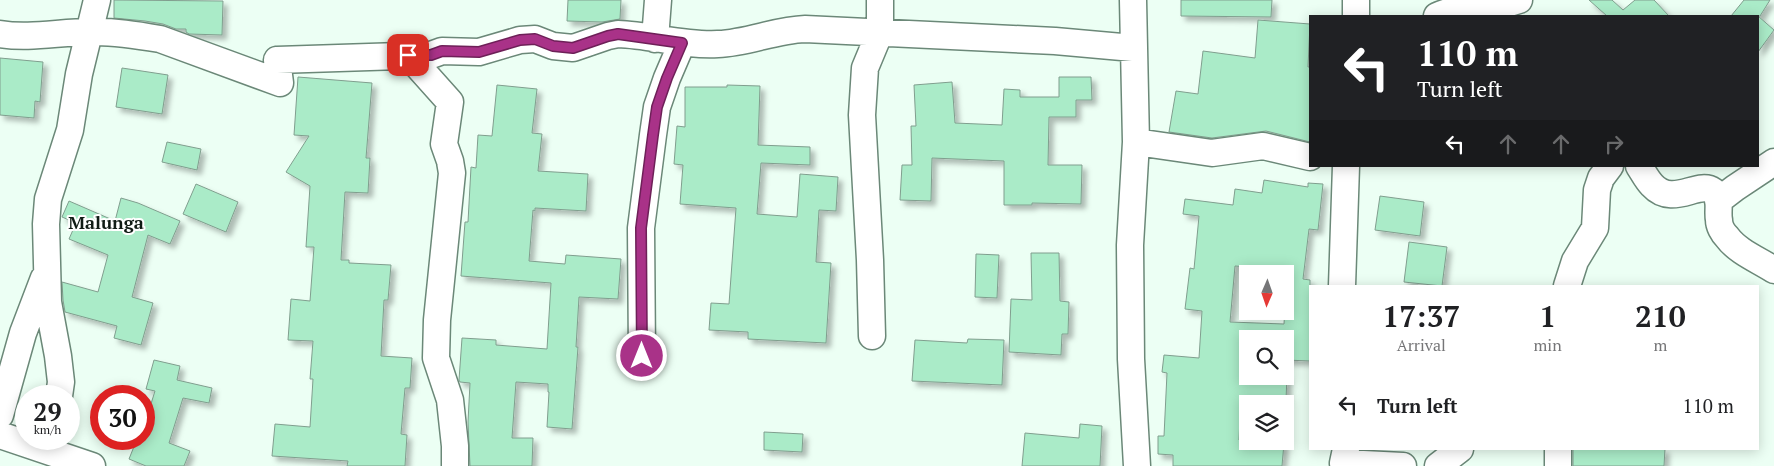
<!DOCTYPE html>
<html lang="en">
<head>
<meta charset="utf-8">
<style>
  :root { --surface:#fff; --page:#f2f2f2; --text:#202124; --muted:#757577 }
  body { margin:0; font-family:"PT Serif",serif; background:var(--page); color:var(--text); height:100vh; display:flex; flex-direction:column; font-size:19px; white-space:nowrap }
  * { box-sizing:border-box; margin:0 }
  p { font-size:16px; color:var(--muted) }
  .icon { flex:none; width:28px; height:28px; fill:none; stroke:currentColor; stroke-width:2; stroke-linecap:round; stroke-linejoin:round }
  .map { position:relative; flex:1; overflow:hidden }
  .panel { position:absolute; left:1309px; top:285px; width:450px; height:165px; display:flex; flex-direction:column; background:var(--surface); border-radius:0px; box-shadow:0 2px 12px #0003 }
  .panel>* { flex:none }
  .guide { position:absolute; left:1309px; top:15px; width:450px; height:152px; border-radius:0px; box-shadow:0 2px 12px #0003; background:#202124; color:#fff; overflow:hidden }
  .needle { width:32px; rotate:182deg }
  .fabs { position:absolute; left:1239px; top:265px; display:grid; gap:10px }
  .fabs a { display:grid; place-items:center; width:55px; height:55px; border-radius:0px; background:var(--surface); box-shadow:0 2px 12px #0003; font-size:25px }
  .speed { position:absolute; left:15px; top:385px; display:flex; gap:10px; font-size:25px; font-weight:700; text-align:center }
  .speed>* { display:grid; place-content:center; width:65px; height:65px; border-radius:50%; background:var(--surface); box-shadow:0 2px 12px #0003; line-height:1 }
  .speed small { font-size:12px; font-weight:400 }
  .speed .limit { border:8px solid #d22; background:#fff; color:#111 }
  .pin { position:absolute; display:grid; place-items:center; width:42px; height:42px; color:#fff; margin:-21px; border-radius:10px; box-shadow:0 2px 8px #0006 }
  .me { position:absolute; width:55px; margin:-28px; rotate:0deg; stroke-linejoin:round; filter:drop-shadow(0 0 4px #0008) }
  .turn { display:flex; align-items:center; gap:18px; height:105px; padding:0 25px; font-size:22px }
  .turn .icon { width:65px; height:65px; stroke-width:2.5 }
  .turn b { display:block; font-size:35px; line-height:42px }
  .lanes { display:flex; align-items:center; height:48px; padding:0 25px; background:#0003; justify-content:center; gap:25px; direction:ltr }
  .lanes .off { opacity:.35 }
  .eta { display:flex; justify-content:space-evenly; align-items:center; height:85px; text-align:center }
  .eta b { font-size:30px; font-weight:600; line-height:35px }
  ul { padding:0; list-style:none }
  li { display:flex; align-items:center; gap:15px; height:70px; padding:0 25px }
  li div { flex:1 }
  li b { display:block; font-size:19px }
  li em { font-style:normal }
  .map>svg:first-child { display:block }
  .building { fill:#aaebc8; stroke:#809e8e; fill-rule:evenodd; filter:url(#shadow) }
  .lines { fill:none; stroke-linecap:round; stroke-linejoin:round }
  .minor-casing { stroke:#6b8878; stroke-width:29 }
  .minor { stroke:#fff; stroke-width:26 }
  .route-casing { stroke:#6e2058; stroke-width:12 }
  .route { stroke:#a93288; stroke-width:9 }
  .labels { text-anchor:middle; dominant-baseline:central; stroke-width:4; stroke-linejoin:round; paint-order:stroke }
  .quarter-label { font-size:18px; font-weight:bold; fill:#101b15; stroke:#fff }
</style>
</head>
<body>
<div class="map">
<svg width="1774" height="466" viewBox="0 0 1774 466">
  <defs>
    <filter id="shadow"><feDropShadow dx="4.5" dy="4.5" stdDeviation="2.5" flood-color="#0004"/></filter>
  </defs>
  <rect width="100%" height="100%" fill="#ecfff4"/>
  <!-- building -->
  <path class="building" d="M114,0L223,1L222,35L189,34L186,32V29H176L163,24L145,21L114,18Z
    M568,0H621L620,19L602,22L567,21Z
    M1181,0H1272L1271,17L1181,16Z
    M1589,0H1612L1623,10L1635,0H1654L1669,16H1607Z
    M1744,0H1770L1760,16H1731Z
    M1758,16L1774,30L1758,52Z
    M1258,20L1310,24L1308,67H1310V142L1266,131L1212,138L1169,132L1176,91L1198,94L1203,51L1255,58Z
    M0,58L43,62L40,102L35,101L34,118L0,115Z
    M122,68L168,75L162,114L116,107Z
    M298,77L372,83L366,158H370L368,193L345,192L341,260H349V263L391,265L388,300H384L381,356L412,358L410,388H405L401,434L407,435L405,466H347L348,461L272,456L275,424L310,427L313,379H310L313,341L288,340L291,299L310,301L314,247H306L310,186L286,172L309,136L294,135Z
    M1059,77H1091L1092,100H1076V117H1049L1048,165H1082L1081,204L1032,203V205H1004V161L932,158L931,201L900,200L902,165H912L911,126H916L914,85L952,82L955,123L1002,125L1004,89L1020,90V97H1059Z
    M497,85L537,89L532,133L542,134L538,171L588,174L586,211L535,208V211L533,210L529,261L565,264L566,255L621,259L618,299L579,297L576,347H578L572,429L547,427L549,392H548V384L516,382L512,438H533L532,466H470L468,422L470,383L460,382L459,380L462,338L496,340V345L547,349L551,283L461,276L465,222H468L471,167L476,168L478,135L492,136Z
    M727,85L760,86L758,145L810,147V165L761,163L757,214L797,217L800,174L838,177L836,211L819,210L816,262L831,263L826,343L748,339V332L709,330L711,303L729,304L736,208L680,204L683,165L674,164L677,126L685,127V87H727Z
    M167,142L201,149L197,170L162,162Z
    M1264,180L1308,187V183L1323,184L1318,230L1309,229L1303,279L1310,280V361L1285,360V339H1247L1245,376H1287L1286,400L1241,396L1239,440L1284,443L1282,466H1173V455L1158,454V436H1164L1167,373L1162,372L1164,355L1199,358L1202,311L1185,309L1190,268L1194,269L1199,216L1183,214L1185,199L1233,205L1235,189L1262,193ZM1235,266L1287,270L1284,324L1230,322Z
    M196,184L238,202L226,232L183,214Z
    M1380,196L1424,202L1420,236L1375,230Z
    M121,198L138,203L180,221L170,244L148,235L132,297L153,303L141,345L114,338L117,326L65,312L63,300L62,282L98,292L108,255L69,239L76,223L62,217L69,201L115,221Z
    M1409,242L1447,247L1442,286L1404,282Z
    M1031,253H1059L1060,301L1069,302L1068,334H1062L1061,355L1009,352L1011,299L1032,300Z
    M976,254L999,255L997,298L975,297Z
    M968,339L1004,340L1002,385L912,381L915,340L967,343Z
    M154,360L180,366L177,380L212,388L209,403L183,398L169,443L190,451L184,466H146L129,459L137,439H144V426L155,391L146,389Z
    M1080,424L1102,426L1100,466H1022L1025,433L1079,438Z
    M764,432L803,434L802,452L764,450Z
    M1573,449H1665L1664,466H1573Z"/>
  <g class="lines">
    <defs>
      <path id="minor" d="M1133,0L1136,142L1130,245L1131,359L1137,466
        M1356,16V0
        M1437,16C1463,4 1492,10 1519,0
        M0,34C29,39 60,32 90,32C113,31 137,35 160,39L280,83L277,60L431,55L442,51L479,52L520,40L535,39L553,46L573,48L608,36L618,34C651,35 684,46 718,44C748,43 775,30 805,29L1055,41L1133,48
        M655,39L658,0
        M408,55L450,102L444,144L450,161L452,173L437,320L436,358L450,400L455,446V466
        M1136,142L1212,153L1263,146L1310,157
        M1639,166C1643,172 1647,180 1652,185C1673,208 1698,180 1713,191C1722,198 1717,211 1719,220C1719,226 1723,233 1727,237C1738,252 1759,260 1774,270
        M1718,201L1735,188L1774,162
        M1342,286L1346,166
        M1567,286L1575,261L1595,228L1597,190L1601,178L1610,166
        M872,336L870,260L862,115L865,68L880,32V0
        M642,356L641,228L653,135L657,107L667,78L682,43
        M59,396L61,382L58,356L48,302L46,224L48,199L70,130L79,74L97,0
        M0,415L23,333L44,278
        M0,435L92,466
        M1346,449L1343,463L1403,466
        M1558,449V466
        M1438,466L1460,449"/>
    </defs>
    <!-- minor casing -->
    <use href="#minor" class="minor-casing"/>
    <!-- minor -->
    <use href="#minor" class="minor"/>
  </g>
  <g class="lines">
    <defs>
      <path id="route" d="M408,55H431L442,51L479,52L520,40L535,39L553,46L573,48L608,36L618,34L682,43L667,78L657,107L653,135L641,228L642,356"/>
    </defs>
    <!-- route casing -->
    <use href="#route" class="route-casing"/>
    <!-- route -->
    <use href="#route" class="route"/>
  </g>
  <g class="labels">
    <!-- quarter labels -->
    <g class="quarter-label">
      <text x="106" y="222">Malunga</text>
    </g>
  </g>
</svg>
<div class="fabs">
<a><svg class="needle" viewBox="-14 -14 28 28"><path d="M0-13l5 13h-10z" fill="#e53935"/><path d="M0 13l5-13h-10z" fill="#757577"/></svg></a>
<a><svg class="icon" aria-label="search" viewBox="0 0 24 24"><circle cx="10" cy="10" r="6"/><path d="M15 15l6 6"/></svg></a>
<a><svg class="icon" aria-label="layers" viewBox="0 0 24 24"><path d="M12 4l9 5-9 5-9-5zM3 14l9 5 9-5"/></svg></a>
</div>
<div class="speed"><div>29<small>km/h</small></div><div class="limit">30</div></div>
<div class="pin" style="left:408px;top:55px;background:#d93025"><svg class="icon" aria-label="arrive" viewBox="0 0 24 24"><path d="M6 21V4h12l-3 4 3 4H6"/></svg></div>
<svg class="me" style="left:642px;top:356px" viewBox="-20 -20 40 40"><circle r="17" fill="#a93288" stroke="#fff" stroke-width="3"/><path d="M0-11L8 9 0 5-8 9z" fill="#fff"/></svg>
<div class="guide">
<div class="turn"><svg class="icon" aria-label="left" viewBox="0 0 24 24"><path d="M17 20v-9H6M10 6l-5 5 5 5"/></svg><div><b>110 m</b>Turn left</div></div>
<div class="lanes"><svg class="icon" aria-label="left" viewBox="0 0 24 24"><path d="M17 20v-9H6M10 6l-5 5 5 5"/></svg><svg class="icon off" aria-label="ahead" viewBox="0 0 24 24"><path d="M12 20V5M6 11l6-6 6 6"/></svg><svg class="icon off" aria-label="ahead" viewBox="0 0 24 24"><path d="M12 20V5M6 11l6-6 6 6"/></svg><svg class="icon off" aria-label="right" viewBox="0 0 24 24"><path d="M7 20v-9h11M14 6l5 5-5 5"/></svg></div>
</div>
<section class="panel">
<div class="eta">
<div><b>17:37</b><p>Arrival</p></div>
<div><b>1</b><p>min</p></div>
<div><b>210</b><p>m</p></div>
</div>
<ul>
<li><svg class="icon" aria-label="left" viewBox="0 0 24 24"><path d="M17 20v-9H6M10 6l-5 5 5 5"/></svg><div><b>Turn left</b></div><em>110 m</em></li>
</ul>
</section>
</div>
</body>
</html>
